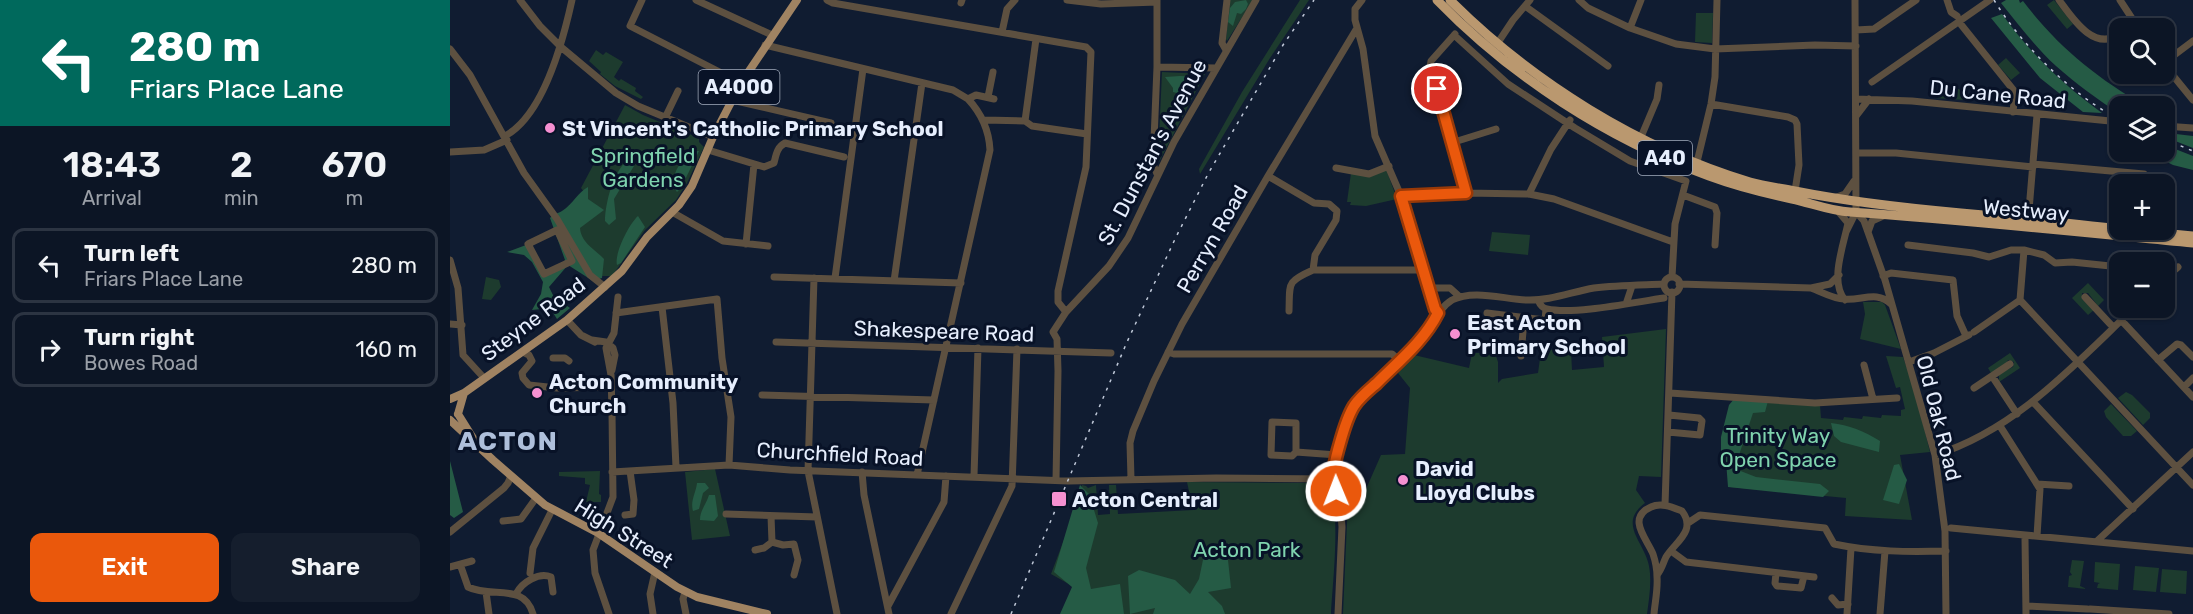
<!DOCTYPE html>
<html lang="en">
<head>
<meta charset="utf-8">
<style>
  :root { --surface:#0c1525; --page:#151e2d; --text:#f1f3f6; --muted:#9a9fa7; --line:#2c3442; --accent:#ea580c }
  body { margin:0; font-family:Rubik,sans-serif; background:var(--page); color:var(--text); height:100vh; display:flex; flex-direction:column; font-size:22px; white-space:nowrap }
  * { box-sizing:border-box; margin:0 }
  p { font-size:20px; color:var(--muted) }
  .icon { flex:none; width:33px; height:33px; fill:none; stroke:currentColor; stroke-width:2; stroke-linecap:round; stroke-linejoin:round }
  .map { position:relative; flex:1; overflow:hidden }
  .drawer { display:flex; flex-direction:column; background:var(--surface); width:450px }
  .drawer>* { flex:none }
  .top-card { background:#00695c; color:#fff; overflow:hidden }
  .fabs { position:absolute; left:1659px; top:18px; display:grid; gap:12px }
  .fabs a { display:grid; place-items:center; width:66px; height:66px; border-radius:12px; background:var(--surface); box-shadow:0 2px 4px #0004,0 0 0 2px var(--line); font-size:30px }
  .pin { position:absolute; display:grid; place-items:center; width:51px; height:51px; color:#fff; margin:-26px; border:3px solid #fff; border-radius:50%; box-shadow:0 2px 6px #0007 }
  .me { position:absolute; width:66px; margin:-33px; rotate:359deg; stroke-linejoin:round; filter:drop-shadow(0 0 4px #0008) }
  .turn { display:flex; align-items:center; gap:21px; height:126px; padding:0 30px; font-size:27px }
  .turn .icon { width:78px; height:78px; stroke-width:2.5 }
  .turn b { display:block; font-size:42px; line-height:51px }
  .eta { display:flex; justify-content:space-evenly; align-items:center; height:102px; text-align:center }
  .eta b { font-size:36px; font-weight:600; line-height:42px }
  .action { display:flex; gap:12px; margin-top:auto; padding:12px 30px }
  .action a { flex:1; height:69px; border-radius:12px; background:var(--accent); color:#fff; font-size:24px; font-weight:600; line-height:69px; text-align:center }
  .action a+a { background:var(--page); color:var(--text) }
  ul { padding:0; list-style:none }
  li { display:flex; align-items:center; gap:18px; height:75px; margin:0 12px 9px; padding:0 18px; border:3px solid var(--line); border-radius:12px }
  li div { flex:1 }
  li b { display:block; font-size:22px }
  li em { font-style:normal }
  main { display:flex; flex:1; min-height:0 }
  .map>svg:first-child { display:block }
  .green { fill:#1d3b2e }
  .forest { fill:#255b45 }
  .lines { fill:none; stroke-linecap:round; stroke-linejoin:round }
  .minor { stroke:#5d5040; stroke-width:7 }
  .major { stroke:#a08362; stroke-width:8 }
  .highway { stroke:#ba986f; stroke-width:9 }
  .rail { stroke:#c0c9d9; stroke-width:1.5; stroke-dasharray:3 6; stroke-linecap:butt }
  .route-casing { stroke:#983908; stroke-width:15 }
  .route { stroke:#ea580c; stroke-width:10 }
  .poi-dot { fill:#f590d1; stroke:#081227; stroke-width:2 }
  .labels { text-anchor:middle; dominant-baseline:central; stroke-width:6; stroke-linejoin:round; paint-order:stroke }
  .shield { fill:#081227; stroke:#a3acbd; stroke-width:1.5 }
  .shield-label { font-size:20px; font-weight:bold; fill:#e6eefd }
  .street-label { font-size:21px; fill:#e6eefd; stroke:#081227 }
  .poi-label { font-size:21px; font-weight:bold; fill:#e6eefd; stroke:#081227; text-anchor:start }
  .park-label { font-size:21px; fill:#7fd3ae; stroke:#081227 }
  .district-label { font-size:27px; font-weight:bold; letter-spacing:1.5px; fill:#aebfdb; stroke:#081227 }
</style>
</head>
<body>
<main>
<section class="drawer">
<div class="top-card">
<div class="turn"><svg class="icon" aria-label="left" viewBox="0 0 24 24"><path d="M17 20v-9H6M10 6l-5 5 5 5"/></svg><div><b>280 m</b>Friars Place Lane</div></div>
</div>
<div class="eta">
<div><b>18:43</b><p>Arrival</p></div>
<div><b>2</b><p>min</p></div>
<div><b>670</b><p>m</p></div>
</div>
<ul>
<li><svg class="icon" aria-label="left" viewBox="0 0 24 24"><path d="M17 20v-9H6M10 6l-5 5 5 5"/></svg><div><b>Turn left</b><p>Friars Place Lane</p></div><em>280 m</em></li>
<li><svg class="icon" aria-label="right" viewBox="0 0 24 24"><path d="M7 20v-9h11M14 6l5 5-5 5"/></svg><div><b>Turn right</b><p>Bowes Road</p></div><em>160 m</em></li>
</ul>
<div class="action"><a>Exit</a><a>Share</a></div>
</section>
<div class="map">
<svg width="1743" height="614" viewBox="0 0 1743 614">
  <rect width="100%" height="100%" fill="#101c31"/>
  <!-- green -->
  <path class="green" d="M780,0H803L777,41L776,39Z
    M850,0H859L820,58L750,174L749,169L792,92Z
    M1604,0L1623,24L1617,29L1597,5Z
    M1246,13H1263L1262,43L1245,42Z
    M146,50L153,55L156,52L173,62L164,77L169,81L171,79L186,88L185,91L193,97L191,99L165,86L150,74L151,72L139,61Z
    M1556,58L1570,73L1561,80L1548,65Z
    M712,72L755,74L709,162L708,161Z
    M1492,87L1509,89L1514,95V100L1484,98L1485,93Z
    M175,105L193,115L249,138V142L254,147L237,183L226,200L195,230L162,276H151L118,214L135,193L131,188Z
    M936,169L947,199L916,206L900,205L901,202H897L901,173Z
    M1042,232L1080,235L1078,255L1039,251Z
    M36,277L49,280L51,287L41,300L32,299Z
    M1638,283L1654,300L1648,306L1638,293H1632V299L1644,310L1638,315L1622,298Z
    M1413,302H1432L1435,305L1451,349L1410,339L1415,314Z
    M1216,329L1211,477L1189,476L1186,490L1195,503C1167,524 1195,542 1199,566C1202,582 1199,599 1197,614H893L898,500L912,498L931,455L955,454L960,388L948,373L964,355L1019,368L1022,353H1041L1046,356L1048,362V383L1052,379L1088,373L1091,351L1115,348L1116,351H1121L1122,370L1154,367L1152,337Z
    M1560,353L1570,368L1549,382V374L1563,367L1564,362L1558,360L1556,364L1541,373L1538,368Z
    M1436,356L1453,357L1465,391L1480,452L1450,455L1462,520L1395,516L1396,498L1280,487L1283,401L1370,405L1371,418L1393,420L1394,417L1412,419L1413,416L1431,418L1432,415L1451,416V410L1455,409L1450,387L1446,388Z
    M1676,392L1682,395L1700,413V418L1693,425L1668,398Z
    M1661,404L1687,431L1681,436H1673L1656,417L1654,411Z
    M265,469L280,536L242,540L235,472Z
    M150,471L149,494L151,495V502H136L140,485L135,484V478L109,476V472Z
    M737,482L868,483L878,487C892,506 882,588 881,614H612L624,587L601,574L626,508L632,485L636,486L638,488L646,485L648,515L660,514L659,485H666L668,514L743,510Z
    M1622,560L1634,561L1630,586L1637,589L1618,587L1619,576L1622,575L1620,572Z
    M1645,562L1670,564L1668,590L1647,588L1648,584L1650,583L1644,582Z
    M1685,566L1709,568L1706,592L1683,590Z
    M1712,569L1737,571L1736,594L1710,592Z"/>
  <!-- forest -->
  <path class="forest" d="M796,0L798,4L796,9L791,14L787,13L783,26L778,22L780,8L785,2Z
    M1556,0H1569L1570,3L1573,1C1608,47 1646,77 1695,106H1670L1669,114C1648,99 1626,84 1606,66C1586,48 1569,25 1551,3Z
    M1552,14C1580,53 1613,85 1652,113L1633,112L1590,78L1541,18Z
    M730,76L750,77L746,85L727,93L723,92V88L715,77Z
    M1715,130L1726,134L1743,136V148L1715,137Z
    M1715,145L1743,156V170L1723,165L1697,152H1714Z
    M241,151H249L231,188L227,192L222,185C225,169 230,162 241,151Z
    M179,159L184,161V166L164,199L166,219L159,225L155,221C155,203 164,169 179,159Z
    M138,187V199L154,210L130,228C131,243 145,249 154,259L152,278L143,281L118,265L99,287L104,297L120,308L107,319L100,308L82,310L91,294L93,282L82,262L74,255L57,252L76,245L94,272L112,264L115,260L100,218C104,213 107,214 112,211C123,204 128,192 138,187Z
    M188,216L195,227L171,263L167,265C164,254 179,224 188,216Z
    M1284,399L1318,401L1315,412L1303,413L1290,452L1288,470L1306,477L1370,484L1379,491L1373,497L1278,487L1276,461L1271,455V437L1279,405Z
    M1381,423C1399,425 1414,431 1430,441L1429,452L1391,442L1384,436Z
    M0,461L13,512L4,518L0,515Z
    M1449,464L1457,480L1449,504L1433,500L1444,465Z
    M247,483H255L259,488L253,493L249,509L243,511C240,501 246,493 247,483Z
    M630,485L639,494L648,523L636,568L641,589L670,584L674,614H610L622,587L604,572Z
    M259,495H265L268,516L264,521L250,520C250,510 256,505 259,495Z
    M754,555L778,560L781,588L758,592L772,606L775,614H703L705,608L680,614L678,576L689,570L725,580L740,594L749,579Z"/>
  <g class="lines">
    <!-- minor -->
    <path class="minor" d="M70,0L90,26L111,47L166,93L188,106L263,137
      M192,0L180,26L291,83
      M246,0L322,35
      M377,0L383,3L636,47L641,52L636,167L608,291V302L616,312
      M617,0L651,4L707,2
      M707,0V67
      M912,0L905,9V20L913,49L925,136L951,196L985,309L988,313
      M1129,0L1138,8L1180,28L1226,44L1265,49L1365,45L1406,46
      M1497,0L1501,12L1507,16
      M1609,0C1623,19 1644,52 1670,34
      M1670,0L1685,23L1692,28
      M511,3L512,0
      M1075,6L1158,66
      M1509,22L1565,92L1563,112
      M1180,28L1191,0
      M1677,28L1685,23
      M1406,30L1424,29L1466,0
      M552,32L557,9L565,0
      M1005,34L981,61L980,67L1016,193
      M1004,35L1058,84L1125,128L1180,161L1236,181L1225,224L1222,277
      M586,39L575,121L582,126L637,134
      M1047,44L1063,20L1080,0
      M315,45L503,90L518,99L526,95L544,99
      M0,49L20,75L74,173L107,219L140,275L155,287
      M776,50L772,43L777,0
      M1715,62L1716,67L1743,100
      M1715,62L1743,41
      M1422,82L1540,0
      M538,97L543,72
      M1406,99L1462,101L1670,122
      M282,100L381,123
      M1261,104L1338,117L1345,120L1347,124L1349,165L1345,191
      M1406,116L1419,99
      M215,118L228,91
      M534,120L575,121
      M1714,126L1743,128
      M55,136C94,115 113,41 122,0
      M1191,137L1207,99L1209,85
      M1001,143L1046,129
      M258,150L314,167L324,163C326,155 327,147 335,143L394,157
      M0,152L34,150L57,140
      M1406,153H1446L1583,167
      M1247,162L1261,104L1265,77L1267,0
      M1583,164L1694,174
      M886,168L919,174L939,166
      M707,174L703,164L707,67L766,68
      M818,176L864,203L879,204L887,211L886,220L865,255L863,270H973
      M1079,194L1101,149L1120,120
      M1233,195L1265,207L1267,213L1265,245
      M951,196L1016,193L1079,194L1104,199L1223,242
      M1384,198L1395,194L1404,181
      M1569,209L1586,212
      M1387,210L1398,223C1394,244 1379,282 1395,300
      M1579,210L1587,115
      M222,212L273,241L318,246
      M1406,212L1414,221L1435,280L1485,455L1495,531L1496,614
      M107,230L122,261L94,274L78,244Z
      M1396,232L1406,212L1405,0
      M1418,232L1422,221L1433,216
      M296,244L304,164
      M1458,245L1523,253L1539,257L1561,250H1574L1594,255L1605,263L1622,262L1670,267
      M0,260L8,288L13,355L34,378
      M1433,276L1441,273L1503,280L1507,316L1516,336
      M324,277L511,283
      M1214 285a8 8 0 1 1 16 0a8 8 0 1 1-16 0Z
      M364,278L358,471L387,614
      M385,278L413,69
      M1714,279L1728,267
      M444,281L472,83
      M1229,284L1361,288L1380,284L1389,275
      M980,288H1000L1010,297
      M1361,288C1372,292 1383,299 1394,299C1411,301 1427,290 1441,304
      M1635,297L1663,327
      M1088,300C1090,305 1092,308 1097,309C1125,315 1185,302 1214,298
      M1570,300L1743,485
      M1176,304L1182,286
      M212,307L223,403L226,467
      M839,311C840,283 836,282 863,270
      M166,313L267,299L272,358L281,417L279,465
      M1037,313L1095,320L1096,309
      M117,320L131,335L145,342
      M1671,320L1743,397
      M0,324L12,325
      M1524,332L1570,300L1574,250
      M142,340L156,342L163,348L165,355L162,370
      M326,342L661,353
      M73,352L79,355L82,361L72,373L73,378L79,385L107,388L161,387
      M718,352L724,354H942L949,360
      M1071,356L1074,319
      M103,358H115L119,361
      M1708,360L1727,344L1731,345L1743,357
      M1459,362L1484,353L1519,335
      M1414,365L1423,399
      M1542,376L1567,414
      M1734,387L1743,378
      M1524,388L1560,364
      M1220,393L1365,403L1447,398
      M312,395L484,400
      M1583,402L1683,509
      M1550,426L1590,489L1587,536
      M1218,432L1250,435L1252,421L1249,418L1219,415
      M846,452L842,456L821,455L822,422L846,423V452L887,455
      M1485,455C1566,430 1625,364 1684,308
      M162,472L279,465L340,470L618,481L766,478L882,479
      M412,472L414,495L439,614
      M467,475L540,150C539,130 532,114 518,99
      M524,476L528,348
      M681,479L680,443L683,431L704,381L732,324L818,176L907,28
      M606,480L608,371L607,339L603,332L616,312L659,266L678,238L724,142L806,0
      M1587,484L1619,486
      M1215,505L1222,292
      M276,514L367,517
      M175,515L183,514L184,500L180,471
      M321,516L322,542
      M53,521L71,519L86,498
      M1238,523L1250,515L1375,528L1384,544C1422,552 1459,552 1496,551
      M1501,528L1743,551
      M0,532L54,488L58,483L61,476
      M1575,538L1576,614
      M1647,541L1743,452
      M305,550L314,548L322,542L333,545L344,544L348,560L344,575
      M1221,551L1236,562L1364,577
      M10,564L18,587C42,599 74,582 83,614
      M0,567L22,561
      M80,573L83,548L102,510
      M1326,573L1325,583L1327,586L1351,588L1354,576
      M36,592L39,614
      M235,592L233,599L236,614
      M66,594C72,582 89,572 101,577L103,592
      M1382,598L1388,605L1398,604
      M438,606L494,502L496,476
      M1577,606L1637,609
      M1640,609L1719,614
      M159,614L145,573L143,550L163,497L162,411L161,375L156,348L164,333L168,297
      M203,614L200,594L205,572
      M501,614L562,486L567,349
      M888,614L892,527L890,504L882,479L890,442L906,404L972,340C982,327 987,309 1002,300C1023,289 1053,299 1076,300C1100,301 1121,292 1144,288C1167,285 1191,285 1214,284
      M1204,614C1205,602 1208,589 1207,577C1207,571 1205,560 1203,554C1197,539 1176,518 1201,507C1211,502 1222,507 1232,511C1247,531 1225,542 1216,557C1213,563 1212,569 1207,575
      M1397,614L1401,548
      M1430,614L1435,551"/>
    <!-- major -->
    <path class="major" d="M0,399L14,393L117,320L172,271L197,237L229,205L242,186L263,137L291,83L347,0
      M8,414L23,438
      M8,414L14,393
      M0,420L43,460L95,505L148,533L227,587L247,597L317,614"/>
    <!-- highway -->
    <path class="highway" d="M987,0C1062,77 1157,139 1259,176C1286,186 1314,193 1342,199C1361,203 1380,211 1400,212C1514,220 1629,232 1743,243
      M1000,0C1082,82 1188,148 1300,182C1314,186 1330,188 1345,191C1400,202 1455,208 1511,213C1564,218 1617,223 1670,229
      M1680,230L1743,236"/>
    <!-- rail -->
    <path class="rail" d="M1544,0C1572,46 1622,95 1670,120
      M1714,139L1743,151
      M561,614L677,342L726,237L758,174L833,45L864,0"/>
  </g>
  <g class="lines">
    <defs>
      <path id="route" d="M886,491C881,477 884,465 888,450C892,436 896,419 904,406C910,397 919,390 927,383C949,361 974,341 988,313L985,309L951,196L1016,193L987,89"/>
    </defs>
    <!-- route casing -->
    <use href="#route" class="route-casing"/>
    <!-- route -->
    <use href="#route" class="route"/>
  </g>
  <!-- markers -->
  <g class="poi-dot">
    <circle cx="100" cy="128" r="6"/>
    <circle cx="1005" cy="334" r="6"/>
    <circle cx="87" cy="393" r="6"/>
    <circle cx="953" cy="480" r="6"/>
    <rect x="601" y="491" width="16" height="16" rx="3"/>
  </g>
  <g class="labels">
    <!-- shield labels -->
    <g class="shield">
      <rect x="248.5" y="70" width="81" height="34" rx="4.5"/>
      <rect x="1188" y="141" width="54" height="34" rx="4.5"/>
    </g>
    <g class="shield-label">
      <text x="289" y="87">A4000</text>
      <text x="1215" y="158">A40</text>
    </g>
    <!-- street labels -->
    <g class="street-label">
      <text transform="translate(1548 94) rotate(6)">Du Cane Road</text>
      <text transform="translate(702 152) rotate(-62)">St. Dunstan's Avenue</text>
      <text transform="translate(1576 210) rotate(5)">Westway</text>
      <text transform="translate(762 239) rotate(-60)">Perryn Road</text>
      <text transform="translate(83 319) rotate(-37)">Steyne Road</text>
      <text transform="translate(494 331) rotate(2)">Shakespeare Road</text>
      <text transform="translate(1489 418) rotate(76)">Old Oak Road</text>
      <text transform="translate(390 454) rotate(3)">Churchfield Road</text>
      <text transform="translate(174 533) rotate(32)">High Street</text>
    </g>
    <!-- poi labels -->
    <g class="poi-label">
      <text x="112" y="128">St Vincent's Catholic Primary School</text>
      <text x="1017" y="322">East Acton<tspan x="1017" dy="24">Primary School</tspan></text>
      <text x="99" y="381">Acton Community<tspan x="99" dy="24">Church</tspan></text>
      <text x="965" y="468">David<tspan x="965" dy="24">Lloyd Clubs</tspan></text>
      <text x="622" y="499">Acton Central</text>
    </g>
    <!-- park labels -->
    <g class="park-label">
      <text x="193" y="155">Springfield<tspan x="193" dy="24">Gardens</tspan></text>
      <text x="1328" y="435">Trinity Way<tspan x="1328" dy="24">Open Space</tspan></text>
      <text x="797" y="549">Acton Park</text>
    </g>
    <!-- district labels -->
    <g class="district-label">
      <text x="58" y="441">ACTON</text>
    </g>
  </g>
</svg>
<div class="fabs">
<a><svg class="icon" aria-label="search" viewBox="0 0 24 24"><circle cx="10" cy="10" r="6"/><path d="M15 15l6 6"/></svg></a>
<a><svg class="icon" aria-label="layers" viewBox="0 0 24 24"><path d="M12 4l9 5-9 5-9-5zM3 14l9 5 9-5"/></svg></a>
<a>+</a>
<a>−</a>
</div>
<div class="pin" style="left:987px;top:89px;background:#d93025"><svg class="icon" aria-label="arrive" viewBox="0 0 24 24"><path d="M6 21V4h12l-3 4 3 4H6"/></svg></div>
<svg class="me" style="left:886px;top:491px" viewBox="-20 -20 40 40"><circle r="17" fill="#ea580c" stroke="#fff" stroke-width="3"/><path d="M0-11L8 9 0 5-8 9z" fill="#fff"/></svg>
</div>
</main>
</body>
</html>
